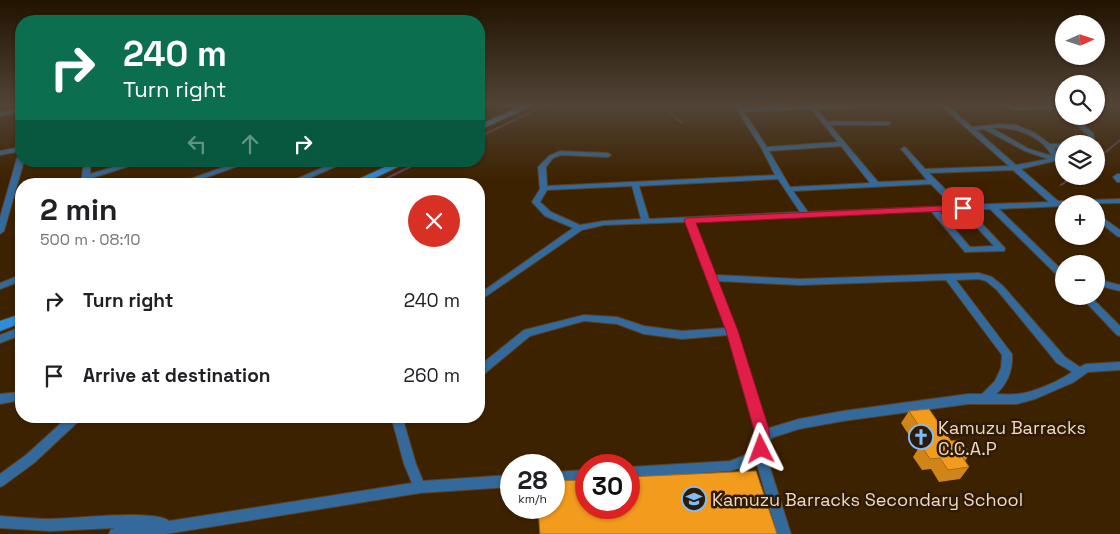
<!DOCTYPE html>
<html lang="en">
<head>
<meta charset="utf-8">
<style>
  :root { --surface:#fff; --page:#f2f2f2; --text:#202124; --muted:#757577 }
  body { margin:0; font-family:"Space Grotesk",sans-serif; background:var(--page); color:var(--text); height:100vh; display:flex; flex-direction:column; font-size:19px; white-space:nowrap }
  * { box-sizing:border-box; margin:0 }
  p { font-size:16px; color:var(--muted) }
  .icon { flex:none; width:28px; height:28px; fill:none; stroke:currentColor; stroke-width:2; stroke-linecap:round; stroke-linejoin:round }
  .map { position:relative; flex:1; overflow:hidden }
  .details { position:absolute; left:15px; top:178px; width:470px; height:245px; display:flex; flex-direction:column; background:var(--surface); border-radius:20px; box-shadow:0 1px 4px #0004 }
  .details>* { flex:none }
  .top-card { position:absolute; left:15px; top:15px; width:470px; height:152px; border-radius:20px; box-shadow:0 1px 4px #0004; background:#0b6e4f; color:#fff; overflow:hidden }
  .needle { width:32px; rotate:87deg }
  .fabs { position:absolute; left:1055px; top:15px; display:grid; gap:10px }
  .fabs a { display:grid; place-items:center; width:50px; height:50px; border-radius:50%; background:var(--surface); box-shadow:0 1px 4px #0004; font-size:25px }
  .speed { position:absolute; left:500px; top:454px; display:flex; gap:10px; font-size:25px; font-weight:700; text-align:center }
  .speed>* { display:grid; place-content:center; width:65px; height:65px; border-radius:50%; background:var(--surface); box-shadow:0 1px 4px #0004; line-height:1 }
  .speed small { font-size:12px; font-weight:400 }
  .speed .limit { border:8px solid #d22; background:#fff; color:#111 }
  .pin { position:absolute; display:grid; place-items:center; width:42px; height:42px; color:#fff; margin:-21px; border-radius:10px; box-shadow:0 2px 8px #0006 }
  .me { position:absolute; width:55px; margin:-28px; rotate:357deg; stroke-linejoin:round; filter:drop-shadow(0 0 4px #0008) }
  .turn { display:flex; align-items:center; gap:18px; height:105px; padding:0 25px; font-size:22px }
  .turn .icon { width:65px; height:65px; stroke-width:2.5 }
  .turn b { display:block; font-size:35px; line-height:42px }
  .lanes { display:flex; align-items:center; height:48px; padding:0 25px; background:#0003; justify-content:center; gap:25px; direction:ltr }
  .lanes .off { opacity:.35 }
  .round { display:grid; place-items:center; flex:none; width:52px; height:52px; border-radius:26px; background:var(--page) }
  .summary { display:flex; align-items:center; justify-content:space-between; height:85px; padding:0 25px }
  h1 { font-size:30px; font-weight:700; line-height:38px }
  ul { padding:0; list-style:none }
  li { display:flex; align-items:center; gap:15px; height:75px; padding:0 25px }
  li div { flex:1 }
  li b { display:block; font-size:19px }
  li em { font-style:normal }
  .map>svg:first-child { display:block }
  .lines { fill:none; stroke-linecap:round; stroke-linejoin:round }
  .stream { stroke:#60415b; stroke-width:2 }
  .street-casing { stroke:#5b3f1e; stroke-width:2 }
  .secondary-casing { stroke:#5b3f1e; stroke-width:2 }
  .street { fill:#33699b; fill-rule:evenodd }
  .secondary { fill:#2c8cdd; fill-rule:evenodd }
  .wall { fill:#d08518 }
  .building { fill:#f29b1c; stroke:#a96c14 }
  .route { fill:#e11d48; stroke:#92132f }
  .labels { text-anchor:middle; dominant-baseline:central; stroke-width:5; stroke-linejoin:round; paint-order:stroke }
  .near-poi-label { font-size:18px; fill:#f7dabb; stroke:#2c1b08; text-anchor:start }
</style>
</head>
<body>
<div class="map">
<svg width="1120" height="534" viewBox="0 0 1120 534">
  <rect width="100%" height="100%" fill="#3d2200"/>
  <g class="lines">
    <!-- stream -->
    <path class="stream" d="M659,104L682,123
      M479,137L548,104
      M1096,160L1120,140
      M375,184L422,161
      M1061,185L1074,176"/>
    <defs>
      <path id="street" d="M505,104H513L524,110L519,111Z
        M733,104H739L742,108L808,105L807,104H884L881,106L817,109L827,121L890,122V124L888,125H830L878,182L927,180L902,150L901,149L904,147L906,148L925,169L1009,166L939,104H946L972,127L1000,124L1016,125L1035,133L1050,144H1064V148H1054L1059,156L1058,160L1021,169L1058,201L1120,199V203L1064,204V206L999,209L1064,272V280L1061,279L990,209L969,210L1004,247L1005,249L1004,251L965,252L931,211L694,222L715,275L800,279L979,273L992,277L1003,286L1065,357L1080,367L1086,364L1120,362V370L1088,372L1074,382L1035,399L1017,404H968L843,421L799,429L774,437L769,440L768,461L791,534H777L756,461L747,466L730,471L629,478V467L730,461L743,456L757,445V438L728,335L682,339L644,334L617,324L584,321L530,336L483,375L479,376V366L524,330L584,315L617,317L644,326L682,331L726,328L686,222L604,225L582,230L479,301V294L573,228L545,216L532,202L540,189L538,167L549,156L560,151L608,153L611,155L608,157L561,155L553,158L546,167L547,186L775,175L762,149ZM811,109L838,142L767,147L744,112ZM992,128C1014,126 1041,135 1052,156L1029,149ZM984,129L1025,151L1048,159L1016,165L976,130ZM841,146L870,183L790,187L769,151ZM1013,170L1049,202L961,205L929,173ZM778,179L800,212L649,219L639,186ZM931,184L952,206L808,212L793,191ZM632,186L641,219L604,221L580,225L551,212L540,202L547,190ZM961,210L994,246L970,247L939,211ZM979,279L986,281L997,290L1057,363L1072,372C1059,381 1033,393 1017,394C1010,395 1003,394 996,394C1008,383 1013,370 1012,354L956,280ZM946,280L1002,355L1001,368L995,381L982,394H968L843,411L799,419L766,429L737,331L717,281L800,285Z
        M997,104H1007L1013,106L1064,105V109L1013,110Z
        M1096,104H1112L1109,106L1096,107Z
        M21,108V112L0,116V112Z
        M1066,116H1073L1093,133L1094,138L1089,144H1082L1088,138V135Z
        M21,147V151L0,155V151Z
        M21,156V161H24L4,231L0,234V217L17,158Z
        M84,161H91L90,174L134,161H145L89,179V184H81Z
        M241,161H252L188,184H176Z
        M338,161H348L296,184H285Z
        M1117,174H1120V182H1117L1113,177Z
        M1096,213L1120,230V237L1117,236L1096,219Z
        M21,275V281L0,289V283Z
        M1096,279L1120,285V291L1096,285Z
        M1080,296H1090L1120,326V336L1117,335Z
        M21,327V335L0,343V335Z
        M21,392V400L0,404V394Z
        M69,416H82L81,419L34,463L4,485L0,487V474L26,455Z
        M391,416H402L416,464L423,481L511,475V487L420,493L166,534H109L111,529L115,528L50,531L0,528V516C17,517 34,519 50,519C73,519 154,509 169,521L412,483L404,464Z
        M586,470V481L554,484V472Z"/>
      <path id="secondary" d="M526,104H537L479,130V125Z
        M398,161H410L362,184H348Z
        M21,314V323L0,331V321Z"/>
    </defs>
    <!-- street casing -->
    <use href="#street" class="street-casing"/>
    <!-- secondary casing -->
    <use href="#secondary" class="secondary-casing"/>
    <!-- street -->
    <use href="#street" class="street"/>
    <!-- secondary -->
    <use href="#secondary" class="secondary"/>
  </g>
  <!-- wall -->
  <path class="wall" d="M909,411L970,454L965,461L969,467L960,479L939,482L931,469L922,470L913,457L918,449L901,423Z"/>
  <!-- building -->
  <path class="building" d="M929,409L951,441L960,440L970,454L961,455L969,467L948,470L940,458L930,459L921,445L931,444L909,411Z
    M756,471L777,534H540L538,508H554V481L586,480V508H629V477Z"/>
  <!-- sky -->
  <linearGradient id="sky" x2="0" y2="1"><stop stop-color="#221300"/><stop offset="0.58" stop-color="#514437"/><stop offset="1" stop-color="#514437" stop-opacity="0"/></linearGradient>
  <rect width="1120" height="179" fill="url(#sky)"/>
  <!-- route -->
  <path class="route" d="M963,205H967V210L696,223L738,331L768,426C770,436 771,444 766,454L761,456L756,454C753,447 755,434 753,426L726,331L684,220L686,218Z"/>
  <!-- icons -->
  <defs>
    <symbol id="church-ring" viewBox="-11 -11 22 22"><circle r="9.5" fill="#2c1b08" stroke="#7fbdfa" stroke-width="1.5"/><path d="M-1.2-6h2.4v3.5h3.3v2.4h-3.3V6h-2.4V-.1h-3.3v-2.4h3.3Z" fill="#7fbdfa"/></symbol>
    <symbol id="school-ring" viewBox="-11 -11 22 22"><circle r="9.5" fill="#2c1b08" stroke="#7fbdfa" stroke-width="1.5"/><path d="M0-5L7-2L0 1L-7-2ZM-4 1L0 2.5L4 1V4Q0 6-4 4Z" fill="#7fbdfa"/></symbol>
  </defs>
  <g fill-rule="evenodd">
    <use href="#church-ring" x="907" y="423" width="28" height="28"/>
    <use href="#school-ring" x="680" y="485" width="28" height="28"/>
  </g>
  <g class="labels">
    <!-- near-poi labels -->
    <g class="near-poi-label">
      <text x="938" y="427">Kamuzu Barracks<tspan x="938" dy="21">C.C.A.P</tspan></text>
      <text x="712" y="499">Kamuzu Barracks Secondary School</text>
    </g>
  </g>
</svg>
<div class="fabs">
<a><svg class="needle" viewBox="-14 -14 28 28"><path d="M0-13l5 13h-10z" fill="#e53935"/><path d="M0 13l5-13h-10z" fill="#757577"/></svg></a>
<a><svg class="icon" aria-label="search" viewBox="0 0 24 24"><circle cx="10" cy="10" r="6"/><path d="M15 15l6 6"/></svg></a>
<a><svg class="icon" aria-label="layers" viewBox="0 0 24 24"><path d="M12 4l9 5-9 5-9-5zM3 14l9 5 9-5"/></svg></a>
<a>+</a>
<a>−</a>
</div>
<div class="speed"><div>28<small>km/h</small></div><div class="limit">30</div></div>
<div class="pin" style="left:963px;top:208px;background:#d93025"><svg class="icon" aria-label="arrive" viewBox="0 0 24 24"><path d="M6 21V4h12l-3 4 3 4H6"/></svg></div>
<svg class="me" style="left:761px;top:449px" viewBox="-20 -20 40 40"><path d="M0-17L14 15 0 8-14 15z" fill="#e11d48" stroke="#fff" stroke-width="4"/></svg>
<div class="top-card">
<div class="turn"><svg class="icon" aria-label="right" viewBox="0 0 24 24"><path d="M7 20v-9h11M14 6l5 5-5 5"/></svg><div><b>240 m</b>Turn right</div></div>
<div class="lanes"><svg class="icon off" aria-label="left" viewBox="0 0 24 24"><path d="M17 20v-9H6M10 6l-5 5 5 5"/></svg><svg class="icon off" aria-label="ahead" viewBox="0 0 24 24"><path d="M12 20V5M6 11l6-6 6 6"/></svg><svg class="icon" aria-label="right" viewBox="0 0 24 24"><path d="M7 20v-9h11M14 6l5 5-5 5"/></svg></div>
</div>
<section class="details">
<div class="summary"><div><h1>2 min</h1><p>500 m · 08:10</p></div><a class="round" style="background:#d93025;color:#fff"><svg class="icon" aria-label="close" viewBox="0 0 24 24"><path d="M6 6l12 12M18 6L6 18"/></svg></a></div>
<ul>
<li><svg class="icon" aria-label="right" viewBox="0 0 24 24"><path d="M7 20v-9h11M14 6l5 5-5 5"/></svg><div><b>Turn right</b></div><em>240 m</em></li>
<li><svg class="icon" aria-label="arrive" viewBox="0 0 24 24"><path d="M6 21V4h12l-3 4 3 4H6"/></svg><div><b>Arrive at destination</b></div><em>260 m</em></li>
</ul>
</section>
</div>
</body>
</html>
